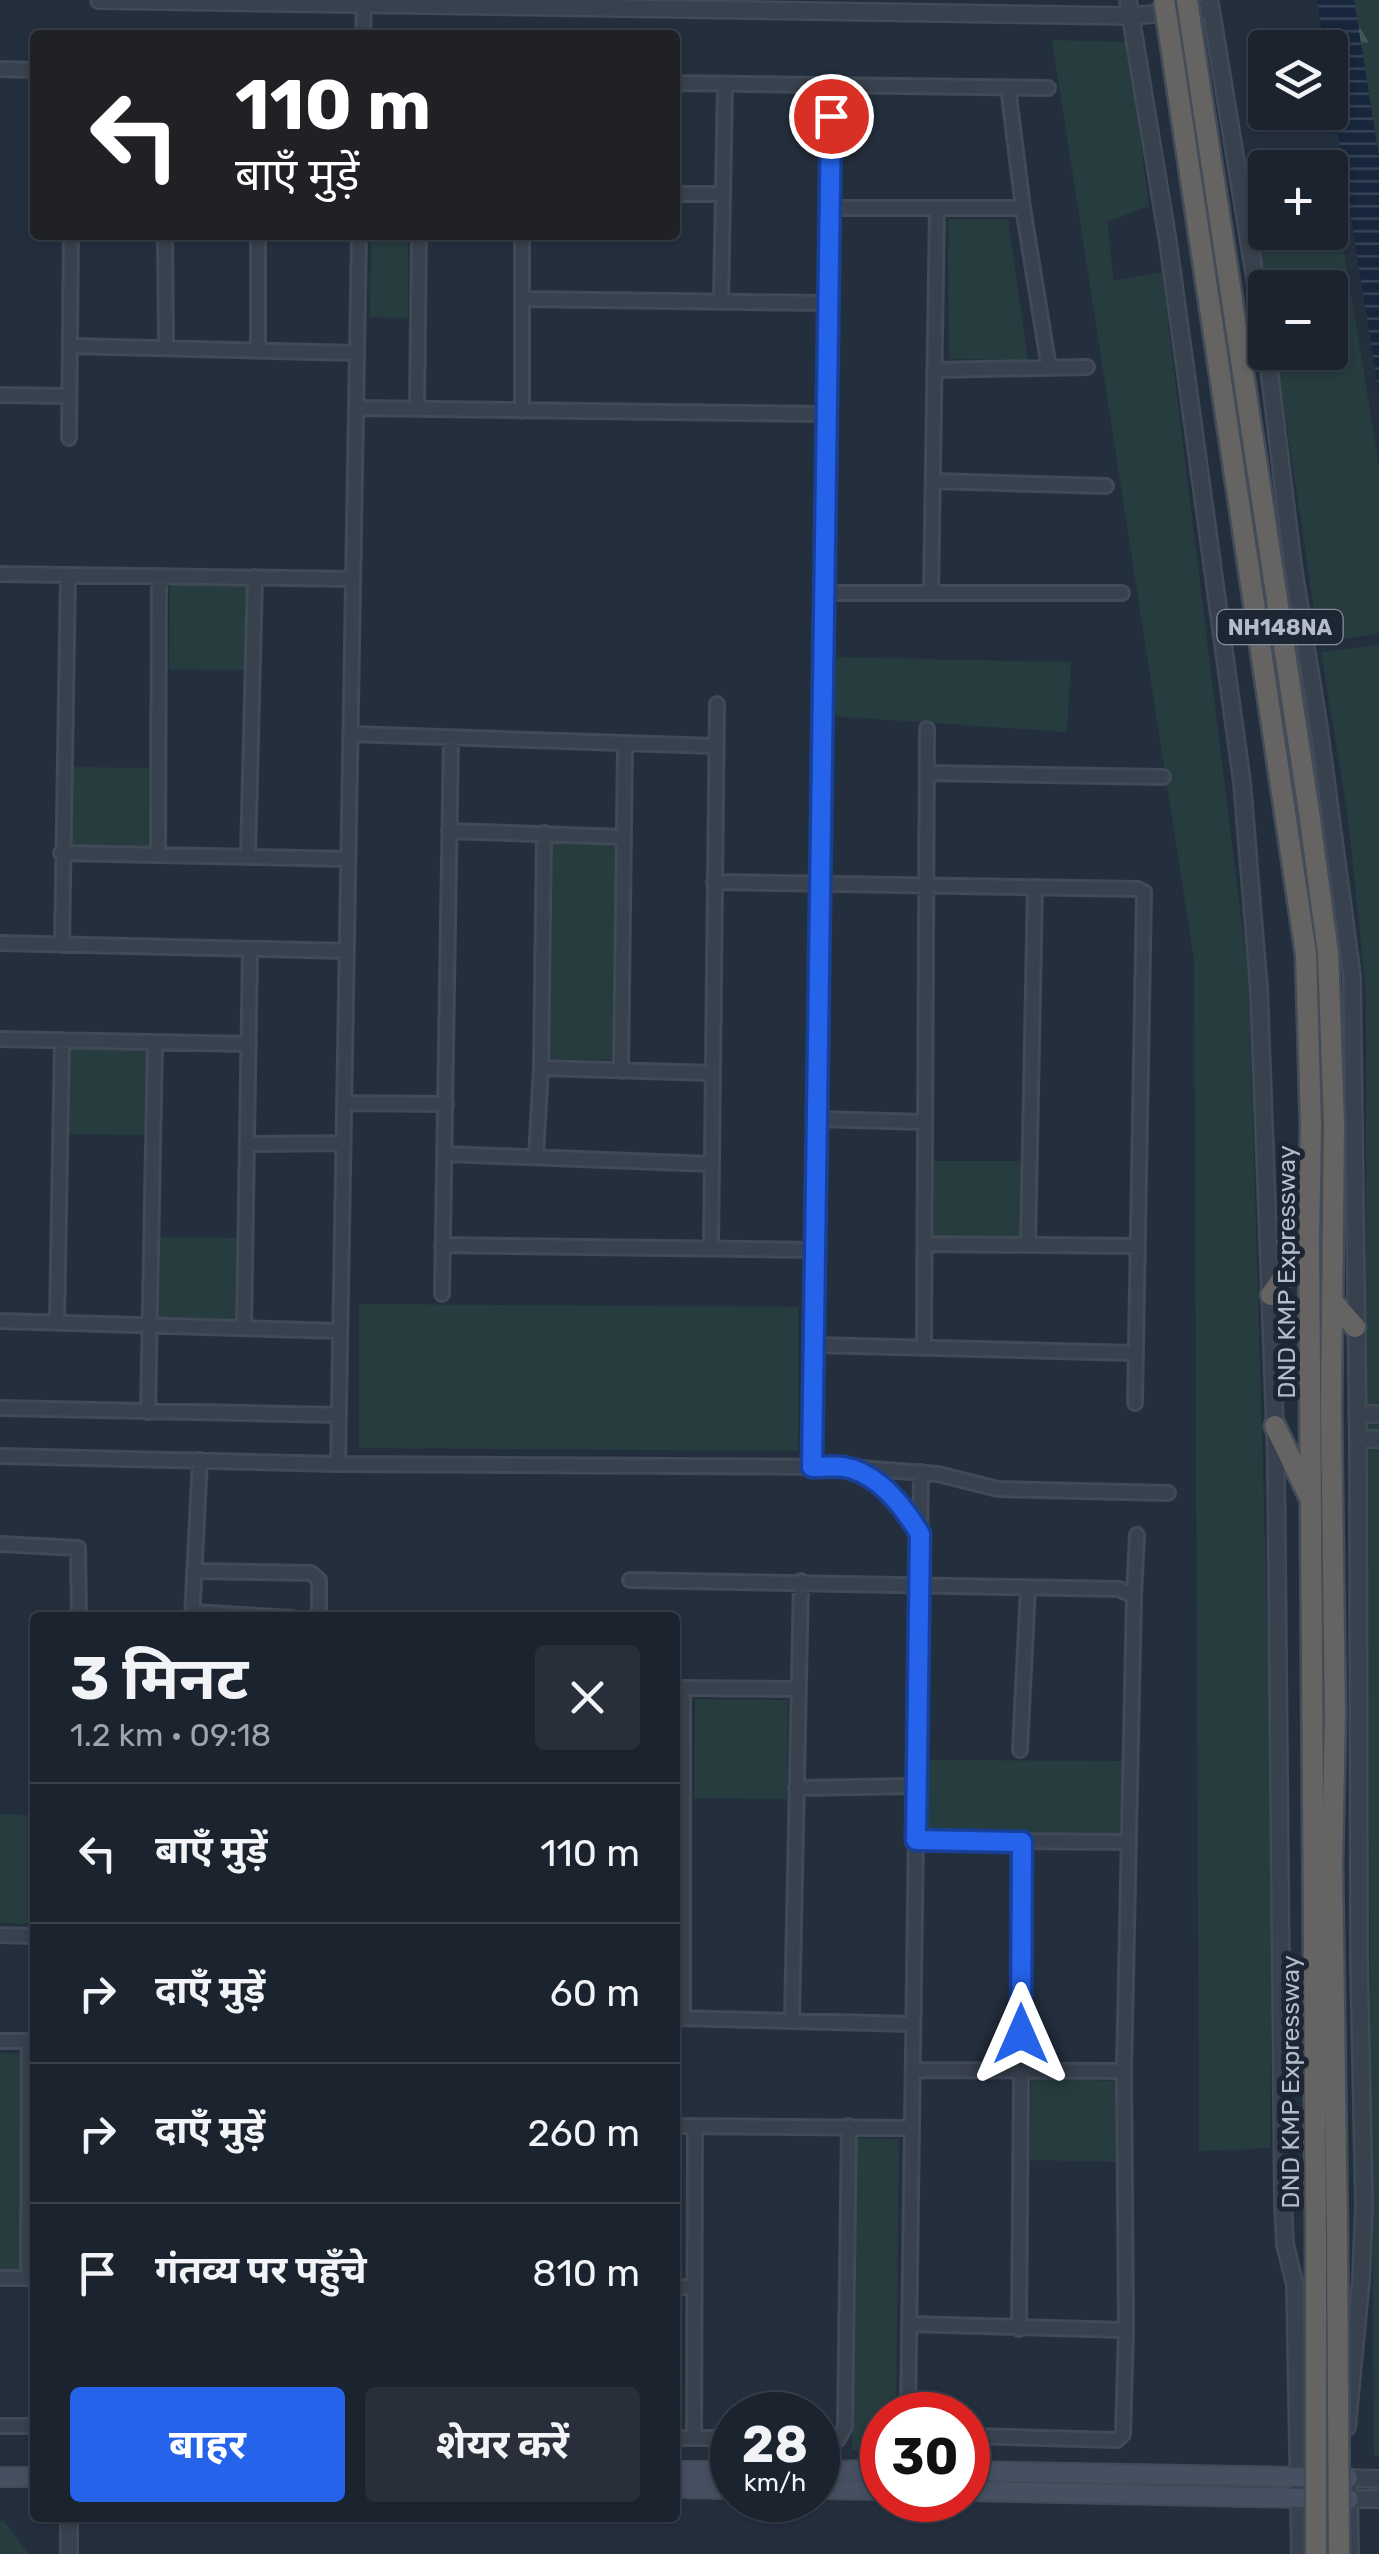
<!DOCTYPE html>
<html lang="hi">
<head>
<meta charset="utf-8">
<style>
  :root { --surface:#1b232e; --page:#282f3a; --text:#f1f3f6; --muted:#a0a4aa; --line:#39404a; --accent:#2563eb }
  body { margin:0; font-family:Rubik,"Noto Sans Devanagari",sans-serif; background:var(--page); color:var(--text); height:100vh; display:flex; flex-direction:column; font-size:38px; white-space:nowrap }
  * { box-sizing:border-box; margin:0 }
  p { font-size:32px; color:var(--muted) }
  .icon { flex:none; width:55px; height:55px; fill:none; stroke:currentColor; stroke-width:2; stroke-linecap:round; stroke-linejoin:round }
  .map { position:relative; flex:1; overflow:hidden }
  .panel { position:absolute; left:30px; top:1612px; width:650px; height:910px; display:flex; flex-direction:column; background:var(--surface); border-radius:10px; box-shadow:0 2px 8px #0004,0 0 0 2px var(--line) }
  .panel>* { flex:none }
  .guide { position:absolute; left:30px; top:30px; width:650px; height:210px; border-radius:10px; box-shadow:0 2px 8px #0004,0 0 0 2px var(--line); background:#202124; color:#fff; overflow:hidden }
  .fabs { position:absolute; left:1248px; top:30px; display:grid; gap:20px }
  .fabs a { display:grid; place-items:center; width:100px; height:100px; border-radius:10px; background:var(--surface); box-shadow:0 2px 8px #0004,0 0 0 2px var(--line); font-size:50px }
  .speed { position:absolute; left:710px; top:2392px; display:flex; gap:20px; font-size:50px; font-weight:700; text-align:center }
  .speed>* { display:grid; place-content:center; width:130px; height:130px; border-radius:50%; background:var(--surface); box-shadow:0 2px 8px #0004,0 0 0 2px var(--line); line-height:1 }
  .speed small { font-size:25px; font-weight:400 }
  .speed .limit { border:15px solid #d22; background:#fff; color:#111 }
  .pin { position:absolute; display:grid; place-items:center; width:85px; height:85px; color:#fff; margin:-42px; border:5px solid #fff; border-radius:50%; box-shadow:0 2px 10px #0007 }
  .me { position:absolute; width:110px; margin:-55px; rotate:0deg; stroke-linejoin:round; filter:drop-shadow(0 0 8px #0008) }
  .turn { display:flex; align-items:center; gap:35px; height:210px; padding:0 40px; font-size:45px }
  .turn .icon { width:130px; height:130px; stroke-width:2.5 }
  .turn b { display:block; font-size:70px; line-height:85px }
  .round { display:grid; place-items:center; flex:none; width:105px; height:105px; border-radius:10px; background:var(--page) }
  .head { display:flex; align-items:center; justify-content:space-between; height:170px; padding:0 40px }
  h1 { font-size:60px; font-weight:700; line-height:75px }
  .cta { display:flex; gap:20px; margin-top:auto; padding:20px 40px }
  .cta a { flex:1; height:115px; border-radius:10px; background:var(--accent); color:#fff; font-size:40px; font-weight:700; line-height:115px; text-align:center }
  .cta a+a { background:var(--page); color:var(--text) }
  ul { padding:0; list-style:none }
  li { display:flex; align-items:center; gap:30px; height:140px; padding:0 40px; border-top:2px solid var(--line) }
  li div { flex:1 }
  li b { display:block; font-size:38px }
  li em { font-style:normal }
  .map>svg:first-child { display:block }
  .green { fill:#263c3f }
  .forest { fill:url(#forest-firs) }
  .water { fill:url(#water-rules) }
  .lines { fill:none; stroke-linecap:round; stroke-linejoin:round }
  .minor-casing { stroke:#414a57; stroke-width:18 }
  .tertiary-casing { stroke:#414a57; stroke-width:20 }
  .secondary-casing { stroke:#414a57; stroke-width:22 }
  .trunk-casing { stroke:#434c59; stroke-width:25 }
  .minor { stroke:#38414e; stroke-width:12 }
  .tertiary { stroke:#38414e; stroke-width:15 }
  .secondary { stroke:#465061; stroke-width:18 }
  .trunk { stroke:#656462; stroke-width:20 }
  .trunk-bridge-casing { stroke:#434c59; stroke-width:25; stroke-linecap:butt }
  .trunk-bridge { stroke:#656462; stroke-width:20 }
  .route-casing { stroke:#184099; stroke-width:25 }
  .route { stroke:#2563eb; stroke-width:18 }
  .labels { text-anchor:middle; dominant-baseline:central; stroke-width:10; stroke-linejoin:round; paint-order:stroke }
  .shield { fill:#1d2633; stroke:#878f9c; stroke-width:2.5 }
  .shield-label { font-size:22px; font-weight:bold; fill:#b4bcc9 }
  .street-label { font-size:25px; fill:#b4bcc9; stroke:#1d2633 }
</style>
</head>
<body>
<div class="map">
<svg width="1379" height="2554" viewBox="0 0 1379 2554">
  <defs>
    <pattern id="forest-firs" width="22" height="20" patternUnits="userSpaceOnUse" patternTransform="scale(2.5)"><rect width="22" height="20" fill="#263c3f"/><path d="M5 1l3.5 6h-7zM16 11l3.5 6h-7z" fill="#435659"/></pattern>
    <pattern id="water-rules" width="6" height="5" patternUnits="userSpaceOnUse" patternTransform="scale(2.5)"><rect width="6" height="5" fill="#17263c"/><path d="M0 2.5h6" fill="none" stroke="#364457"/></pattern>
  </defs>
  <rect width="100%" height="100%" fill="#242f3e"/>
  <!-- green -->
  <path class="green" d="M1052,40L1128,42L1149,206L1107,222L1114,281L1162,272L1249,982L1273,1817L1270,2148L1199,2151L1194,960Z
    M1336,204L1379,465V633L1319,643L1276,353L1330,352V288L1266,287L1255,216L1265,214V232H1330V205Z
    M948,219H1008L1028,360L949,359Z
    M371,235H408V318L370,317Z
    M170,584L249,585L248,670L169,669Z
    M1379,645V2456H1374L1366,1468V992L1348,818L1321,652Z
    M832,657L1071,662L1067,732L831,716Z
    M73,767L151,768L150,853L72,852Z
    M548,843L615,844L612,1060L546,1059Z
    M69,1049L147,1050L146,1135L68,1134Z
    M934,1161H1023L1024,1236L934,1237Z
    M160,1237L237,1238L236,1319L159,1317Z
    M359,1304L798,1307V1451L359,1448Z
    M695,1699L788,1700L787,1799L694,1798Z
    M925,1760L1127,1761V1835L925,1834Z
    M0,1814L35,1815V1924L0,1923Z
    M0,2053L23,2054L21,2270H0Z
    M1031,2079L1120,2081L1118,2162L1030,2160Z
    M857,2138L899,2139L896,2415H882V2451L852,2450Z
    M0,2521H4L29,2554H0Z"/>
  <!-- forest -->
  <path class="forest" d="M1354,0H1379V157Z"/>
  <!-- water -->
  <path class="water" d="M1317,0H1354L1379,157V394L1330,85V48L1324,47Z"/>
  <g class="lines">
    <defs>
      <path id="minor" d="M363,35L364,5
        M0,69L35,70
        M675,83L1048,88
        M1008,87L1023,208L1049,368
        M675,194H723
        M829,208H1023
        M165,235L166,348
        M258,235V350
        M522,299L827,303
        M721,302L725,84
        M71,346L357,353
        M934,370L1087,367
        M0,395L69,396
        M356,408L828,414
        M417,408L419,235
        M522,411V235
        M69,438L71,235
        M934,481L1106,486
        M0,574L353,579
        M827,593H1122
        M931,593L937,208
        M351,734L716,746
        M927,773L1163,777
        M449,831L624,837
        M61,853L348,859
        M158,855L159,576
        M248,857L255,577
        M714,882L1138,889L1144,892L1135,1403
        M0,943L347,951
        M62,945L68,575
        M0,1039L249,1044
        M541,1068L713,1073
        M621,1071L625,744
        M344,1103L446,1104
        M817,1119L925,1122
        M247,1144L344,1143
        M445,1154L712,1164
        M536,1157L541,1068L544,833
        M925,1244L1136,1246
        M442,1245L816,1250
        M1028,1245L1035,887
        M711,1248L717,704
        M442,1294L451,738
        M0,1321L340,1331
        M57,1322L62,1040
        M244,1328L250,949
        M814,1345L1135,1353
        M924,1347L927,729
        M0,1408L339,1415
        M148,1412L155,1042
        M0,1456L338,1464L846,1467L938,1474L998,1489L1168,1493
        M338,1464L359,235
        M812,1467L832,85
        M855,1471C883,1483 904,1507 919,1532
        M0,1544L78,1548L79,1618
        M194,1571L311,1573L319,1580V1618
        M630,1580L1119,1589L1134,1596L1124,2071L1126,2330L1123,2434L1117,2440L968,2436
        M1134,1596L1137,1535
        M193,1612L293,1618
        M192,1618L200,1460
        M675,1688L797,1689
        M683,1688V2018
        M1020,1750L1028,1587
        M796,1788L917,1786
        M916,1840L1127,1842
        M0,1935L35,1936
        M677,2018L913,2024
        M792,2021L801,1581
        M0,2041H35
        M913,2070L1124,2071
        M675,2126L912,2128
        M0,2278H32
        M28,2278L29,2041
        M675,2287H694
        M910,2324L1126,2330
        M1019,2329L1023,1842
        M908,2415L921,1472
        M0,2426H35
        M675,2438H732
        M694,2438L695,2126
        M818,2439H838L845,2427L849,2126"/>
      <path id="tertiary" d="M99,0L1131,16L1211,9
        M1128,0L1168,242L1242,782L1259,989L1276,1456L1283,2200L1285,2244L1295,2285L1300,2554
        M1210,3L1265,339
        M1267,352L1293,566L1319,728L1352,976L1358,1439L1359,1959L1364,2206L1361,2280L1347,2427
        M1357,1414H1379
        M1358,1439H1379
        M1348,2478L1379,2479
        M1349,2490L1350,2554
        M1349,2499H1379
        M69,2554V2518"/>
      <path id="secondary" d="M675,2471H732
        M818,2471L882,2470
        M968,2471L1348,2478
        M0,2477H35
        M675,2488L732,2489
        M818,2489L882,2490
        M968,2491L1349,2499"/>
      <path id="trunk" d="M1193,41L1309,812L1328,953L1334,1124L1331,1409L1335,1716L1332,1865L1337,2231
        M1171,45L1306,954L1311,1125L1309,1239L1316,2230
        M1271,1295L1309,1239
        M1333,1302L1355,1327
        M1275,1426L1308,1494"/>
    </defs>
    <!-- minor casing -->
    <use href="#minor" class="minor-casing"/>
    <!-- tertiary casing -->
    <use href="#tertiary" class="tertiary-casing"/>
    <!-- secondary casing -->
    <use href="#secondary" class="secondary-casing"/>
    <!-- trunk casing -->
    <use href="#trunk" class="trunk-casing"/>
    <!-- minor -->
    <use href="#minor" class="minor"/>
    <!-- tertiary -->
    <use href="#tertiary" class="tertiary"/>
    <!-- secondary -->
    <use href="#secondary" class="secondary"/>
    <!-- trunk -->
    <use href="#trunk" class="trunk"/>
    <defs>
      <path id="trunk-bridge" d="M1164,0L1171,45
        M1187,0L1193,41
        M1316,2230V2554
        M1337,2231L1339,2554"/>
    </defs>
    <!-- trunk-bridge casing -->
    <use href="#trunk-bridge" class="trunk-bridge-casing"/>
    <!-- trunk-bridge -->
    <use href="#trunk-bridge" class="trunk-bridge"/>
  </g>
  <g class="lines">
    <defs>
      <path id="route" d="M831,116L812,1467C823,1467 834,1466 844,1467C878,1473 904,1507 920,1534L916,1840L1022,1842L1021,2034"/>
    </defs>
    <!-- route casing -->
    <use href="#route" class="route-casing"/>
    <!-- route -->
    <use href="#route" class="route"/>
  </g>
  <g class="labels">
    <!-- shield labels -->
    <rect class="shield" x="1217.5" y="610" width="125" height="34" rx="8"/>
    <g class="shield-label">
      <text x="1280" y="627">NH148NA</text>
    </g>
    <!-- street labels -->
    <g class="street-label">
      <text transform="translate(1286 1272) rotate(-90)">DND KMP Expressway</text>
      <text transform="translate(1290 2082) rotate(-90)">DND KMP Expressway</text>
    </g>
  </g>
</svg>
<div class="fabs">
<a><svg class="icon" aria-label="layers" viewBox="0 0 24 24"><path d="M12 4l9 5-9 5-9-5zM3 14l9 5 9-5"/></svg></a>
<a>+</a>
<a>−</a>
</div>
<div class="speed"><div>28<small>km/h</small></div><div class="limit">30</div></div>
<div class="pin" style="left:831px;top:116px;background:#d93025"><svg class="icon" aria-label="arrive" viewBox="0 0 24 24"><path d="M6 21V4h12l-3 4 3 4H6"/></svg></div>
<svg class="me" style="left:1021px;top:2034px" viewBox="-20 -20 40 40"><path d="M0-17L14 15 0 8-14 15z" fill="#2563eb" stroke="#fff" stroke-width="4"/></svg>
<div class="guide">
<div class="turn"><svg class="icon" aria-label="left" viewBox="0 0 24 24"><path d="M17 20v-9H6M10 6l-5 5 5 5"/></svg><div><b>110 m</b>बाएँ मुड़ें</div></div>
</div>
<section class="panel">
<div class="head"><div><h1>3 मिनट</h1><p>1.2 km · 09:18</p></div><a class="round"><svg class="icon" aria-label="close" viewBox="0 0 24 24"><path d="M6 6l12 12M18 6L6 18"/></svg></a></div>
<ul>
<li><svg class="icon" aria-label="left" viewBox="0 0 24 24"><path d="M17 20v-9H6M10 6l-5 5 5 5"/></svg><div><b>बाएँ मुड़ें</b></div><em>110 m</em></li>
<li><svg class="icon" aria-label="right" viewBox="0 0 24 24"><path d="M7 20v-9h11M14 6l5 5-5 5"/></svg><div><b>दाएँ मुड़ें</b></div><em>60 m</em></li>
<li><svg class="icon" aria-label="right" viewBox="0 0 24 24"><path d="M7 20v-9h11M14 6l5 5-5 5"/></svg><div><b>दाएँ मुड़ें</b></div><em>260 m</em></li>
<li><svg class="icon" aria-label="arrive" viewBox="0 0 24 24"><path d="M6 21V4h12l-3 4 3 4H6"/></svg><div><b>गंतव्य पर पहुँचे</b></div><em>810 m</em></li>
</ul>
<div class="cta"><a>बाहर</a><a>शेयर करें</a></div>
</section>
</div>
</body>
</html>
